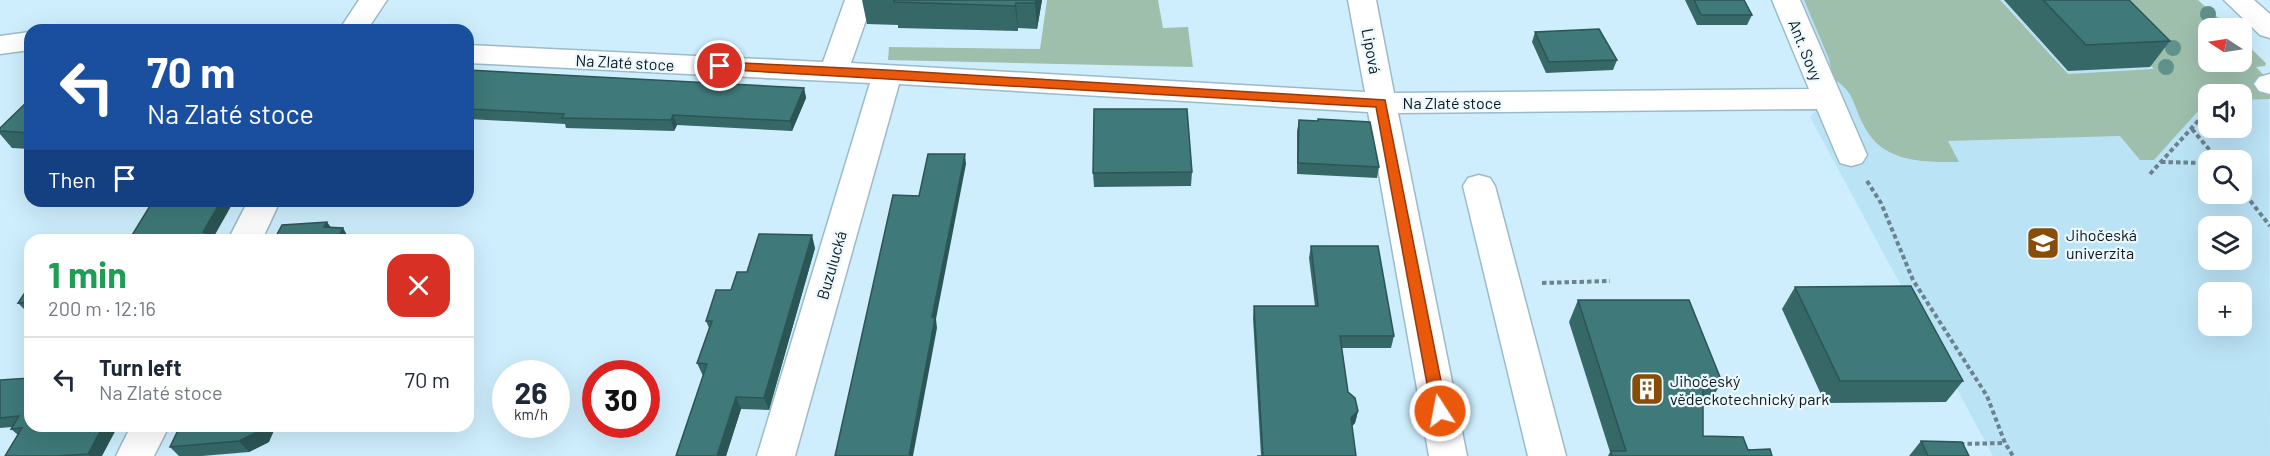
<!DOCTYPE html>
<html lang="en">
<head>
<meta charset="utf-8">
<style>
  :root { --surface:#fff; --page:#f6f6f7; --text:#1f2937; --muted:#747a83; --line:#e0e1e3 }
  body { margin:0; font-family:Barlow,sans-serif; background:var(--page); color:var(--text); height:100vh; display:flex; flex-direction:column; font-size:22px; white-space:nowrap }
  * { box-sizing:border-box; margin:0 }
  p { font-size:20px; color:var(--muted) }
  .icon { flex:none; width:33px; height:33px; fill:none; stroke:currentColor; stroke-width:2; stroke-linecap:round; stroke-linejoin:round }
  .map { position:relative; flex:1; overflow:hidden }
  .panel { position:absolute; left:24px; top:234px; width:450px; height:198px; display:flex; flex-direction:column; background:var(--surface); border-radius:18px; box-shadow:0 6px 24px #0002 }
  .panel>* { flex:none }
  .hud { position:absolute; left:24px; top:24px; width:450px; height:183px; border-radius:18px; box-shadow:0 6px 24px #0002; background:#1a4fa0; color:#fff; overflow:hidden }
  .needle { width:39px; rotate:282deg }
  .controls { position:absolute; left:2198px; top:18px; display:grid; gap:12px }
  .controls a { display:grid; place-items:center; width:54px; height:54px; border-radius:12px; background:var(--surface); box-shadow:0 6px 24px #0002; font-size:30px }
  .speed { position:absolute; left:492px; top:360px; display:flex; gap:12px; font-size:30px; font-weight:700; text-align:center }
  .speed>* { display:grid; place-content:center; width:78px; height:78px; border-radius:50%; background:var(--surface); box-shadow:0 6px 24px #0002; line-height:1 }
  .speed small { font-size:15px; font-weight:400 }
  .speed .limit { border:9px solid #d22; background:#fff; color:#111 }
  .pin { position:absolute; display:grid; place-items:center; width:51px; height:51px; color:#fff; margin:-26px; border:3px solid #fff; border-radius:50%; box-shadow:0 2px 6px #0007 }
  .me { position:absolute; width:66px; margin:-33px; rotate:349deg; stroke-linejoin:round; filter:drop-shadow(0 0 4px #0008) }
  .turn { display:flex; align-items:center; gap:21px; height:126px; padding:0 24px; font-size:27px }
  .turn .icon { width:78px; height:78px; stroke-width:2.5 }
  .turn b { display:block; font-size:42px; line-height:51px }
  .then { display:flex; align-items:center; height:57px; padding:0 24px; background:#0003; gap:12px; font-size:22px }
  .round { display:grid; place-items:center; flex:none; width:63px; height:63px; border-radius:18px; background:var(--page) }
  .overview { display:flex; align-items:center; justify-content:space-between; height:102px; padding:0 24px }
  h1 { font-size:36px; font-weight:700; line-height:45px; color:#1e9e55 }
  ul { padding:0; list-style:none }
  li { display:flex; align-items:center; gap:18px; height:84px; padding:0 24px; border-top:2px solid var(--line) }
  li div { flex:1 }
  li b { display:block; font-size:22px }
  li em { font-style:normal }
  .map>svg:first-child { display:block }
  .built { fill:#bbe3f6; fill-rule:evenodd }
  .green { fill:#9fbfad }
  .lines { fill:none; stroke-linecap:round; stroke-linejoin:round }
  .minor-casing { stroke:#9cbac9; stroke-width:3 }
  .path { stroke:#6c828c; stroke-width:4; stroke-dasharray:4.5 3; stroke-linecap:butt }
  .minor { fill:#fff; fill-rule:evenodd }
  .tree { fill:#61918b }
  .wall { fill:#366868 }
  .shaded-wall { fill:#2c5555 }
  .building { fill:#3f7979; stroke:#2c5555; stroke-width:1.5 }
  .route { fill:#ea580c; stroke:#983908; stroke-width:1.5 }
  .labels { text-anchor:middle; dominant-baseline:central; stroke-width:4.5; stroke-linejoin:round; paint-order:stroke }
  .street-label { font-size:16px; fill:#0c171d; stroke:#ebf8fe }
  .poi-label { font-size:16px; fill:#0c171d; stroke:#ebf8fe; text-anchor:start }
</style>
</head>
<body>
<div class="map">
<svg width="2270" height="456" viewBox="0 0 2270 456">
  <rect width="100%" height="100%" fill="#ceeefd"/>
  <!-- built -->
  <path class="built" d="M1792,0H2186L2208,28V62H2241L2269,90L2270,456H1993L1810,117L1826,99ZM2208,94H2241V128H2208ZM2208,160H2241V194H2208ZM2208,226H2241V260H2208ZM2208,292H2241V326H2208Z"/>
  <!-- green -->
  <path class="green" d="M1047,0H1158L1163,28L1188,27L1193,67L888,60L889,47L1040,49Z
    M1804,0H2000L2068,74L2154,69L2090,0H2198L2230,28H2208V62H2241V39L2266,63L2265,66L2256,67L2270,82V99L2241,100V94H2208V100L2154,160H2140L2120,136L1948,141L1959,162C1922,162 1881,163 1863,124C1851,100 1856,95 1833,78L1829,59Z"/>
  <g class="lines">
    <defs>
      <path id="minor" d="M359,0H387L367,30H339Z
        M845,0H873L851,63L1365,92L1348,0H1376L1394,93L1809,89L1772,0H1800L1867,155L1862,163L1851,166L1840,163L1817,109L1398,113L1467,456H1429L1368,112L899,84L795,456H757L870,83L468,63V45L823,62Z
        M2224,0H2254L2270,14V38L2260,35Z
        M30,32V50L0,54V36Z
        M2270,74V94L2259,91L2254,84L2259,77Z
        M1479,175L1490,178L1495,186L1566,456H1528L1463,186L1468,178Z
        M248,201H280L262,240H228Z
        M131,426H169L154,456H116Z"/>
    </defs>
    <!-- minor casing -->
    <use href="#minor" class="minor-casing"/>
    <!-- path -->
    <path class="path" d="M2192,129L2218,160
      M2161,162L2208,163
      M2150,174L2208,110
      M1867,181L1881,203L1913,280L1987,396L2005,443L2013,456
      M2241,189L2270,226
      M1542,283L1610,281
      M1960,444L2005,443"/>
    <!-- minor -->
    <use href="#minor" class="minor"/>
  </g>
  <!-- trees -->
  <g class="tree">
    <circle cx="2208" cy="14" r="8"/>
    <circle cx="2173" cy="48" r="8"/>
    <circle cx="2166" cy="67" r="8"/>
  </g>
  <!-- wall -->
  <path class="wall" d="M862,0H1042L1037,29L1018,28V31L898,28V25L867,24Z
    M1685,0H1744L1752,15L1747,25H1697Z
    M2004,0H2129L2170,41L2150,67L2068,71Z
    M1535,32L1617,60L1613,70L1546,73L1532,42Z
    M468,70L804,88L806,98L792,131L677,125L674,131L566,128L565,124L468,119Z
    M30,99V149L12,148L0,134V128Z
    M1299,120L1379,167L1377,178L1297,174V131Z
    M1192,172L1191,186L1094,187L1093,173Z
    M1311,246L1394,336L1391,348H1342L1348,392L1358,411L1355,423L1352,426L1356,456H1261L1253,318L1254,306H1315L1309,258Z
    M815,248L769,410L741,409L726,456H676L703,376L697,363L709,328L706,321L747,272Z
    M30,285V313H28L18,303Z
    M1795,287L1963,381L1946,402L1825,403L1782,309Z
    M1578,300L1722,382L1709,403L1703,404V436L1772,456H1608L1610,452L1569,322Z
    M0,380L102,456H5L18,435L11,429L12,427L0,428Z
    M180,426L269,442L249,452L202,456H179L170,447Z
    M1921,441L1969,456H1909Z"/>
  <!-- shaded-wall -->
  <path class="shaded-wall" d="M1036,0H1042L1037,29L1035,3Z
    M1016,3L1018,28V31L1015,6Z
    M804,88L806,98L792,131L790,121Z
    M673,115L677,125L674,131L671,120Z
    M965,154L966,164L936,319L937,328L913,456H909L932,317Z
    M221,201H234L212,240H203V232Z
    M327,222L335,233L324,227Z
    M343,228L350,240H337Z
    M812,235L815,248L769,410L764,398Z
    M736,397L741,409L726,456H717Z
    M1358,411L1355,423L1348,430L1351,418Z
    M103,426H118L102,456H90L88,454Z
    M261,426H276L269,442L249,452L239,441Z"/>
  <!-- building -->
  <path class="building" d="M894,0H1036L1035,3H1016L1015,6L894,2Z
    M1694,0H1744L1752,15H1701Z
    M2043,0H2129L2170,41L2086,45Z
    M1599,29L1617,60L1549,62L1535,32Z
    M468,70L804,88L790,121L673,115L671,120L562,118L564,114L468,109Z
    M30,99V133L0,131V128Z
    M1094,109H1187L1192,172L1093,173Z
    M1318,119L1370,122L1379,167L1298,163L1299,120L1318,121Z
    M928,154H965L932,317L935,318L909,456H835L893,195L919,196Z
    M153,201H221L203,232L206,234L203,240H129Z
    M327,222L324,227L343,228L337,240H274L282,225Z
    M759,234L812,235L764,398L736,397L717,456H676L707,364L697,363L712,321H706L716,290H731L737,272H747Z
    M1311,246H1378L1394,336H1340L1348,392L1355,398L1358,411L1351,418L1356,456H1257H1263L1254,306H1318Z
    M30,285V302L18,303Z
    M1911,286L1963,381H1840L1795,287Z
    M1578,300H1689L1722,382H1703V436L1743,437L1748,450L1770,449L1772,456H1612L1611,451H1626Z
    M30,378V426H103L88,454L58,456H5L22,428L11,429L19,416L0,418V380Z
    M180,426H261L259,431L239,441L170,447Z
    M1921,441L1962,442L1969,456H1928Z"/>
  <!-- route -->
  <path class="route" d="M720,62L887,70L1385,100L1447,411L1445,416L1440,417L1434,416L1432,411L1376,107L715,69L714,66Z"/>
  <!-- icons -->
  <defs>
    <symbol id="university-square" viewBox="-11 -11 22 22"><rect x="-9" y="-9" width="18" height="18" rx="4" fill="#894d0a" stroke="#ebf8fe"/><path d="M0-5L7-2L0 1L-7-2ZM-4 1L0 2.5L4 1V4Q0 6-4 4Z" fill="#fff"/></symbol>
    <symbol id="building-square" viewBox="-11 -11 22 22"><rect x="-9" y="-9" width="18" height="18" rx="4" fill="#894d0a" stroke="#ebf8fe"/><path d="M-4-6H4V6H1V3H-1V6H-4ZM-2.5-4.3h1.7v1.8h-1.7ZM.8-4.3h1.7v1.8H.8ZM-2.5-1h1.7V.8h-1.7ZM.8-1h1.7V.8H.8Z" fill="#fff"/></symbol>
  </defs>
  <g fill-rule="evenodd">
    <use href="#university-square" x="2024" y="224" width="38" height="38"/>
    <use href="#building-square" x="1628" y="370" width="38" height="38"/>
  </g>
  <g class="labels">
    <!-- street labels -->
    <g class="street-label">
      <text transform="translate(1806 50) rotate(68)">Ant. Sovy</text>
      <text transform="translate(1372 51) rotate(80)">Lipová</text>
      <text transform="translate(625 62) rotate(3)">Na Zlaté stoce</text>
      <text x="1452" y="102">Na Zlaté stoce</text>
      <text transform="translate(831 265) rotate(-74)">Buzulucká</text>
    </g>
    <!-- poi labels -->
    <g class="poi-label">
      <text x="2066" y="234">Jihočeská<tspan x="2066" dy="18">univerzita</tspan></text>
      <text x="1670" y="380">Jihočeský<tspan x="1670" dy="18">vědeckotechnický park</tspan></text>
    </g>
  </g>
</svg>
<div class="controls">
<a><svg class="needle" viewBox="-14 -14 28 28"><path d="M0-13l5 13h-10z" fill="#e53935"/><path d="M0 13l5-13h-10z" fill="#747a83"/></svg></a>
<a><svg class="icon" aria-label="sound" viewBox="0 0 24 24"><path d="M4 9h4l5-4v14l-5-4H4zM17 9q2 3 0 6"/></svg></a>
<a><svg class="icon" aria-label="search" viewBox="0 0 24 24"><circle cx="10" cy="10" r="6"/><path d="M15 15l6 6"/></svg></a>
<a><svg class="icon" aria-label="layers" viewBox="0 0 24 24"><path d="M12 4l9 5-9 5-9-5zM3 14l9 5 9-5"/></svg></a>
<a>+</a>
</div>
<div class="speed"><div>26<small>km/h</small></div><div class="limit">30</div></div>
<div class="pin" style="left:720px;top:66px;background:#d93025"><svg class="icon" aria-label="arrive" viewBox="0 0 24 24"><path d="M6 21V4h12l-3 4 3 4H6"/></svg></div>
<svg class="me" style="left:1440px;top:411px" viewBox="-20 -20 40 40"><circle r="17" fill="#ea580c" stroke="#fff" stroke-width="3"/><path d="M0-11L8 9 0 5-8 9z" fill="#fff"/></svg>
<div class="hud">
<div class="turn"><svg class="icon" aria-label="left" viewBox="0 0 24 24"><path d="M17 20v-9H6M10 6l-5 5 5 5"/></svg><div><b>70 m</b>Na Zlaté stoce</div></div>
<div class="then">Then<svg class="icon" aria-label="arrive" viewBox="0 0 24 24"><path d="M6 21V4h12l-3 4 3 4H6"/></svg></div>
</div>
<section class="panel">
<div class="overview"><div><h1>1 min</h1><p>200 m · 12:16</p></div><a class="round" style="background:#d93025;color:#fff"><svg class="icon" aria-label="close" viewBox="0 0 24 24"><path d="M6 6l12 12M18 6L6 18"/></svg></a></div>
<ul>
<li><svg class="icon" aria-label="left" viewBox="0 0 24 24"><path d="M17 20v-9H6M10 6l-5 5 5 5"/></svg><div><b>Turn left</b><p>Na Zlaté stoce</p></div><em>70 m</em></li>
</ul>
</section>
</div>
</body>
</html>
